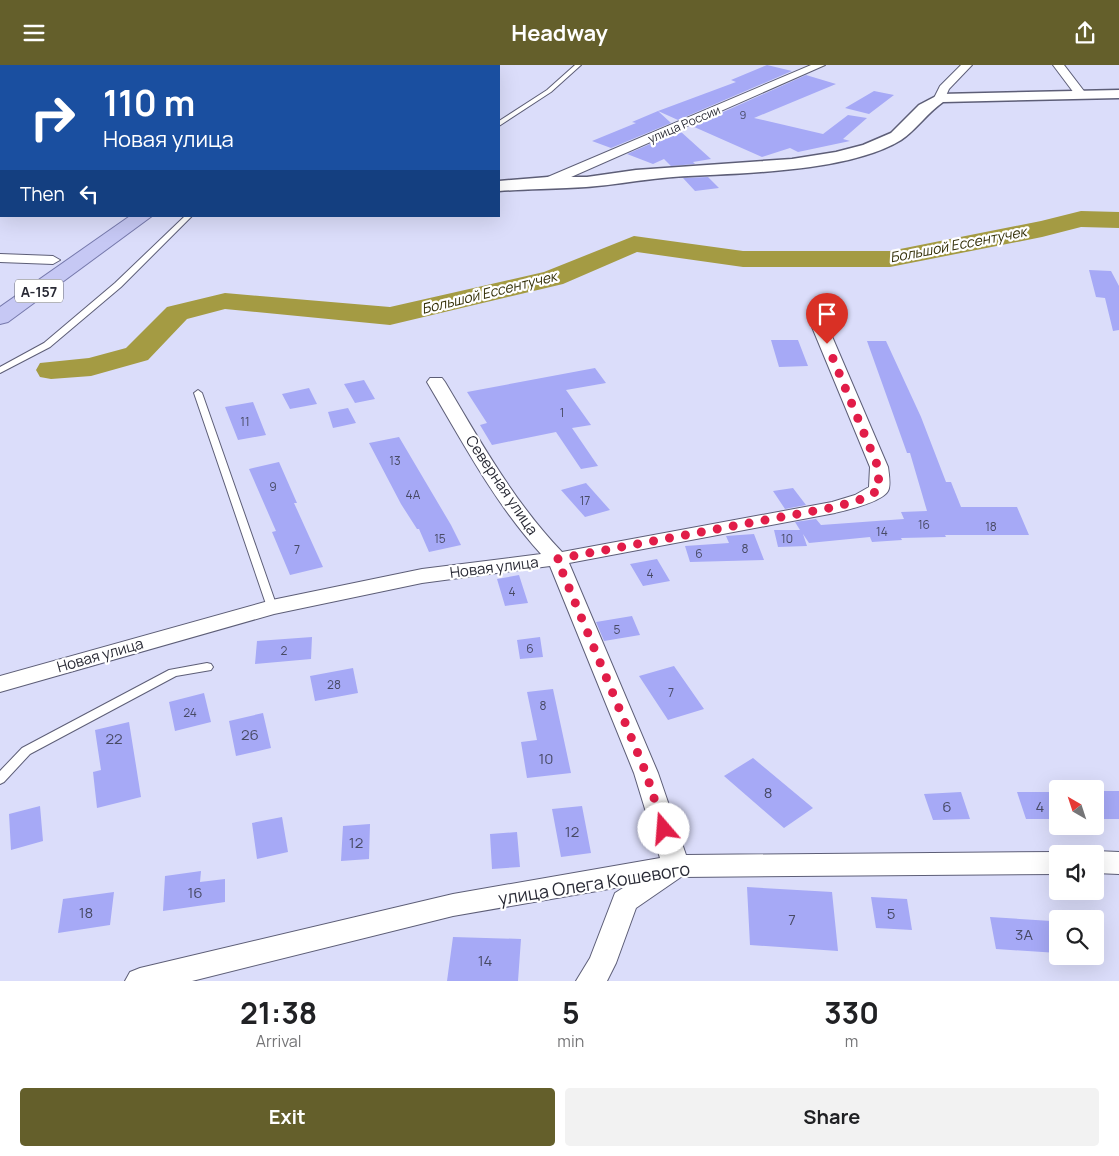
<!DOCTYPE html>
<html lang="en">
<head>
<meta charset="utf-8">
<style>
  :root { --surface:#fff; --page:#f2f2f2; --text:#202124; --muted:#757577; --accent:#645f2b }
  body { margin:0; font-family:Manrope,sans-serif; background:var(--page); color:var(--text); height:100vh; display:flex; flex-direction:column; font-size:19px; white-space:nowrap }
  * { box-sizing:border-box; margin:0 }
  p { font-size:16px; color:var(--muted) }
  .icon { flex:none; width:28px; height:28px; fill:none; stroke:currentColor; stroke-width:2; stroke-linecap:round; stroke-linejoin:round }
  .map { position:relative; height:916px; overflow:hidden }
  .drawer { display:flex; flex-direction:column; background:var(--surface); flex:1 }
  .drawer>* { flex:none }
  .top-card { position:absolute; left:0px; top:0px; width:500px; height:152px; box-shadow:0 5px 20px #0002; background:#1a4fa0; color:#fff; overflow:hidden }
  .needle { width:32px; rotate:321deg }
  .tools { position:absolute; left:1049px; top:715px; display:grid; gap:10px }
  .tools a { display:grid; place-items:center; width:55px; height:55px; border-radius:5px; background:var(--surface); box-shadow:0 5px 20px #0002; font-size:25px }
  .pin { position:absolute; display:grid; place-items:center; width:42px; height:42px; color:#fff; margin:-51px -21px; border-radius:50% 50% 50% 0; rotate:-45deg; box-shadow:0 0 5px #0007 }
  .pin .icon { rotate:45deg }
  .me { position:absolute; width:55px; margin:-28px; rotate:342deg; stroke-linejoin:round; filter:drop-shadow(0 0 4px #0008) }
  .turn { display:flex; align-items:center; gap:18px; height:105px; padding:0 20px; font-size:22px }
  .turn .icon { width:65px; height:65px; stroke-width:2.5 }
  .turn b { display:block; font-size:35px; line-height:42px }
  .then { display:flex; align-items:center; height:48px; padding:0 20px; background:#0003; gap:10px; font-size:19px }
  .eta { display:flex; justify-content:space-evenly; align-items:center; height:85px; text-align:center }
  .eta b { font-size:30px; font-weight:700; line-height:35px }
  .action { display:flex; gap:10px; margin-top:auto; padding:10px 20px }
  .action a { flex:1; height:58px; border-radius:5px; background:var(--accent); color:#fff; font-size:20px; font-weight:700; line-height:58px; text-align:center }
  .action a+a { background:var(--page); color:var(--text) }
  header { display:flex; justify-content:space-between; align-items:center; height:65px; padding:0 20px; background:var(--accent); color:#fff; font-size:22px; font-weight:700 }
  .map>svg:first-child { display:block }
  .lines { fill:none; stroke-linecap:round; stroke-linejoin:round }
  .river { fill:#a49b43; fill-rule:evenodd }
  .building { fill:#a6a9f6 }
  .service-casing { stroke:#5d5e77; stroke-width:2 }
  .minor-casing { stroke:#5d5e77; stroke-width:2 }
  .tertiary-casing { stroke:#5d5e77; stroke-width:3 }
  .primary-casing { stroke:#7679ac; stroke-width:2 }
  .service { fill:#fff; fill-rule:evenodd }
  .minor { fill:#fff; fill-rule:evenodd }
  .tertiary { fill:#fff; fill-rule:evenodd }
  .primary { fill:#c6c8f4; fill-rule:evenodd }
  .route { stroke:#e11d48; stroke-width:9; stroke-dasharray:0 16.2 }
  .labels { text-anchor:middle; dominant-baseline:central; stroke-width:4.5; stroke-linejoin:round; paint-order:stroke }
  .far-number-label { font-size:11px; fill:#484a65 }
  .far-street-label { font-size:12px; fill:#292a35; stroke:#fff }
  .number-label { font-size:12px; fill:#484a65 }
  .far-water-label { font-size:14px; font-style:italic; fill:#322e06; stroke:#fff }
  .shield { fill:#fff; stroke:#696a72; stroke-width:1 }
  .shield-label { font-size:14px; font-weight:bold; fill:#292a35 }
  .street-label { font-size:15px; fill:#292a35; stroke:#fff }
  .near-number-label { font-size:15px; fill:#484a65 }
  .near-street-label { font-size:18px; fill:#292a35; stroke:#fff }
</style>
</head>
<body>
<header><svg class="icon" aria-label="menu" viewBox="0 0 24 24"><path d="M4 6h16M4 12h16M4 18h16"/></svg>Headway<svg class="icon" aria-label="share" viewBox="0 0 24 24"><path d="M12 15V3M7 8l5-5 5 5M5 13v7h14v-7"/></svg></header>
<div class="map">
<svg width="1119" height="916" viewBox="0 0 1119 916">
  <rect width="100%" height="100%" fill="#dbddfa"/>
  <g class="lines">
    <!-- river -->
    <path class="river" d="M1081,146L1119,147V163L1081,162L1042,172L890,202H743L637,187L563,219L390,260L225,244L187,254L148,295L91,311L51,314L40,312L36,305L40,298L89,293L126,283L167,242L225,228L390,242L544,207L634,171L743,186H890L1041,156Z"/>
  </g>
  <!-- building -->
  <path class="building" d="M767,0L792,6L678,55L658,46L736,17L731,15Z
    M806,10L836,19L754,53L823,69L848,50L867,53L843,74L850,76L798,87L790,83L762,92L692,61Z
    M874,26L894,30L869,49L845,43Z
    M658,46L671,58L611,83L592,76L636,58L632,57Z
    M680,66L711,94L693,97L695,99L671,101L664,94L653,99L627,89Z
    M708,112L719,123L695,126L683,113Z
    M1089,205L1111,206L1119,221V265L1113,266L1105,233L1096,232Z
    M771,275H798L808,301L779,302Z
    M867,276H886L921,352L946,417H951L961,442H1017L1029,470H945L946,472L901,473L902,475L872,477L870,472L809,478L803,469L807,481L778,482L774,465H800L795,457L816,454L821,460L904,454L901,447L927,446L910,388H907Z
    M595,303L606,318L566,325L591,360L572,363L598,401L581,404L556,367L492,380L480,360L487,358L467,327Z
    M364,315L375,334L355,338L344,319Z
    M309,323L317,339L290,344L282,329Z
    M253,337L266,370L238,375L225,342Z
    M348,343L356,358L333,363L328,347Z
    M399,372L451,460L461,480L429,487L419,464H417L401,439L369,378Z
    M279,397L297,438H294L323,502L290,510L272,467L276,466L249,404Z
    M586,418L610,445L585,452L561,425Z
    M793,423L806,440L785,444L773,426Z
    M754,469L764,495L690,497L685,481L729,478L726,471Z
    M657,494L670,516L643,521L630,499Z
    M519,510L528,538L505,541L497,514Z
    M632,551L640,570L604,576L596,557Z
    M312,572L311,594L255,599L257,576Z
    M540,572L543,592L520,594L517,575Z
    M674,601L704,644L668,655L639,611Z
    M353,603L358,628L315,636L310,611Z
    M553,624L571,708L527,713L521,677L537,675L527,627Z
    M204,628L211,657L175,666L169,637Z
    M263,648L271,683L236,691L229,656Z
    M129,657L141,732L97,743L93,707L101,705L95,665Z
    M753,693L813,743L784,763L724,711Z
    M1095,726H1119V754H1099L1095,742Z
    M961,727L970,754L933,755L924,729Z
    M1017,727H1058V754H1026Z
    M40,741L43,776L11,785L9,749Z
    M582,741L591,788L561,792L552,744Z
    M282,752L288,787L257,794L252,758Z
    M370,759L369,794L341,796L343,761Z
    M517,767L520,802L492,804L490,769Z
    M201,806L200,817L225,814V837L163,846L165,811Z
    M747,822L832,827L838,886L750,880Z
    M114,827L110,860L58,868L63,834Z
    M871,832L907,834L912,865L876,863Z
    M990,852L1051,856L1058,888L996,884Z
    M453,872L521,874L518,916H447Z"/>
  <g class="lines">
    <defs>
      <path id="service" d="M575,0H581L551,27L499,61V56L547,25Z
        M185,151H192L121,222L50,282L0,308V302L44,278L115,218Z
        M198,325L202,328L277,542L276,544H268L267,542L194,328Z
        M207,598L211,599L213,602L211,605L176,611L30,689L4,717L0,719V706L22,683L169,605Z"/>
      <path id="minor" d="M811,0H825L553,120L548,121L541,117L543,114Z
        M961,0H972L949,24L944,35H936L934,33L940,21Z
        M1053,0H1064L1087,30L1085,32H1077Z
        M0,189L53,191L60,195L53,199L0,197Z
        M820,257L828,262L888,402C889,409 891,421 888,426C882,437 847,445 835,448L569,498L658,708L686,790L1058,787L1063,789H1058V809L681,812L636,843L616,898L607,916H576L590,893L615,828L626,821L453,851L192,916H125L130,907L140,903L453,829L660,793L634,708L550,501L422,518L274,549L0,627V611L272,535L422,504L541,489C495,439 462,376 427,317L430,313H442L445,317C480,376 514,437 562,487L832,437L855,430L869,422L870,402L812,262Z
        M1095,786L1119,787V809L1095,808V789H1087Z"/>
      <path id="tertiary" d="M1119,25V33L943,37C927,48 916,65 901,75C847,108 737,108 673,112C644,114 615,120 586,122C557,124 528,124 499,126V116L548,112H587L636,105L792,94L836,87L863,80L891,68L919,40L940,29Z"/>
      <path id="primary" d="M130,151H152L8,257L0,259V242Z"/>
    </defs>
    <!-- service casing -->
    <use href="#service" class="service-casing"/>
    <!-- minor casing -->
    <use href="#minor" class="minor-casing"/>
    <!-- tertiary casing -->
    <use href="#tertiary" class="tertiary-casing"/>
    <!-- primary casing -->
    <use href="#primary" class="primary-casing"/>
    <!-- service -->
    <use href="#service" class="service"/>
    <!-- minor -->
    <use href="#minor" class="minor"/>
    <!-- tertiary -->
    <use href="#tertiary" class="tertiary"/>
    <!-- primary -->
    <use href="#primary" class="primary"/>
  </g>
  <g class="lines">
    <!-- route -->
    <path class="route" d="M664,764L646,708L557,494L835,442L862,434L879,425L878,402L827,279"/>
  </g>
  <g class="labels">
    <!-- far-number labels -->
    <g class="far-number-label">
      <text x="743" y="49">9</text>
    </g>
    <!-- far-street labels -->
    <g class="far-street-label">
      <text transform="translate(684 59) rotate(-23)">улица России</text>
    </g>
    <!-- number labels -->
    <g class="number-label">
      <text x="562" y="347">1</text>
      <text x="245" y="356">11</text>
      <text x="395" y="395">13</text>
      <text x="273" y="421">9</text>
      <text x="413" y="429">4А</text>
      <text x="585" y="435">17</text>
      <text x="924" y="459">16</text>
      <text x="991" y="461">18</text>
      <text x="882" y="466">14</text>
      <text x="440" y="473">15</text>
      <text x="787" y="473">10</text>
      <text x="745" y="483">8</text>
      <text x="297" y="484">7</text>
      <text x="699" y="488">6</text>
      <text x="650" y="508">4</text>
      <text x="512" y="526">4</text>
      <text x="617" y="564">5</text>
      <text x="530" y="583">6</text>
      <text x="284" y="585">2</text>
      <text x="334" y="619">28</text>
      <text x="671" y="627">7</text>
      <text x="543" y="640">8</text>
      <text x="190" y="647">24</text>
    </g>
    <!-- far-water labels -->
    <g class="far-water-label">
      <text transform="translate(958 179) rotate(-11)">Большой Ессентучек</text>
      <text transform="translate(489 227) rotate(-14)">Большой Ессентучек</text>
    </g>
    <!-- shield labels -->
    <rect class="shield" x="15" y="214.5" width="48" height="23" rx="4"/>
    <g class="shield-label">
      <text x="39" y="226">А-157</text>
    </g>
    <!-- street labels -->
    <g class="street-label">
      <text transform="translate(502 420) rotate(56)">Северная улица</text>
      <text transform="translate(494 502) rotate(-7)">Новая улица</text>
      <text transform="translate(100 590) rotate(-16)">Новая улица</text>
    </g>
    <!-- near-number labels -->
    <g class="near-number-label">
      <text x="250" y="669">26</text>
      <text x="114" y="673">22</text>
      <text x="546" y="693">10</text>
      <text x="768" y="727">8</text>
      <text x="947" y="741">6</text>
      <text x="1040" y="741">4</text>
      <text x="572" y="766">12</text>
      <text x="356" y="777">12</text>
      <text x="195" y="827">16</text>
      <text x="86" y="847">18</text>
      <text x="891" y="848">5</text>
      <text x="792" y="854">7</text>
      <text x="1024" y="869">3А</text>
      <text x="485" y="895">14</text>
    </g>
    <!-- near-street labels -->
    <g class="near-street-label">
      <text transform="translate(594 818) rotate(-9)">улица Олега Кошевого</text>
    </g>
  </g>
</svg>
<div class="tools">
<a><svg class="needle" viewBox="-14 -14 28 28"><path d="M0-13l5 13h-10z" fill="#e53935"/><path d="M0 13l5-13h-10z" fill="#757577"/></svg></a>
<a><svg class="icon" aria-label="sound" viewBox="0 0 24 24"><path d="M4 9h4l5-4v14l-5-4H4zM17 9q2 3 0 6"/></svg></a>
<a><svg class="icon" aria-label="search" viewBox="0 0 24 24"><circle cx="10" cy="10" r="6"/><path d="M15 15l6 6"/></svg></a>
</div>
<div class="pin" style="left:827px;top:279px;background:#d93025"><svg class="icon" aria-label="arrive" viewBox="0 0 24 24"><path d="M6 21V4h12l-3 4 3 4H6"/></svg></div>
<svg class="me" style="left:664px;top:764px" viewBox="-20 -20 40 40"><circle r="19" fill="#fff"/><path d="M0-13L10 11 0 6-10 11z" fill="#e11d48"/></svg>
<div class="top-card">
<div class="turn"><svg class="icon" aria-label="right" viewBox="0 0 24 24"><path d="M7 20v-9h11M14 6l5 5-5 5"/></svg><div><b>110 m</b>Новая улица</div></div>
<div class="then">Then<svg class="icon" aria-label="left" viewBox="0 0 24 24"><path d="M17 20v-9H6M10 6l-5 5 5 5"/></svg></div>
</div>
</div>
<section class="drawer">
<div class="eta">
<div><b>21:38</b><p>Arrival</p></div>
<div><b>5</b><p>min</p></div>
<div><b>330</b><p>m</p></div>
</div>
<div class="action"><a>Exit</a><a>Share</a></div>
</section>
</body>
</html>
